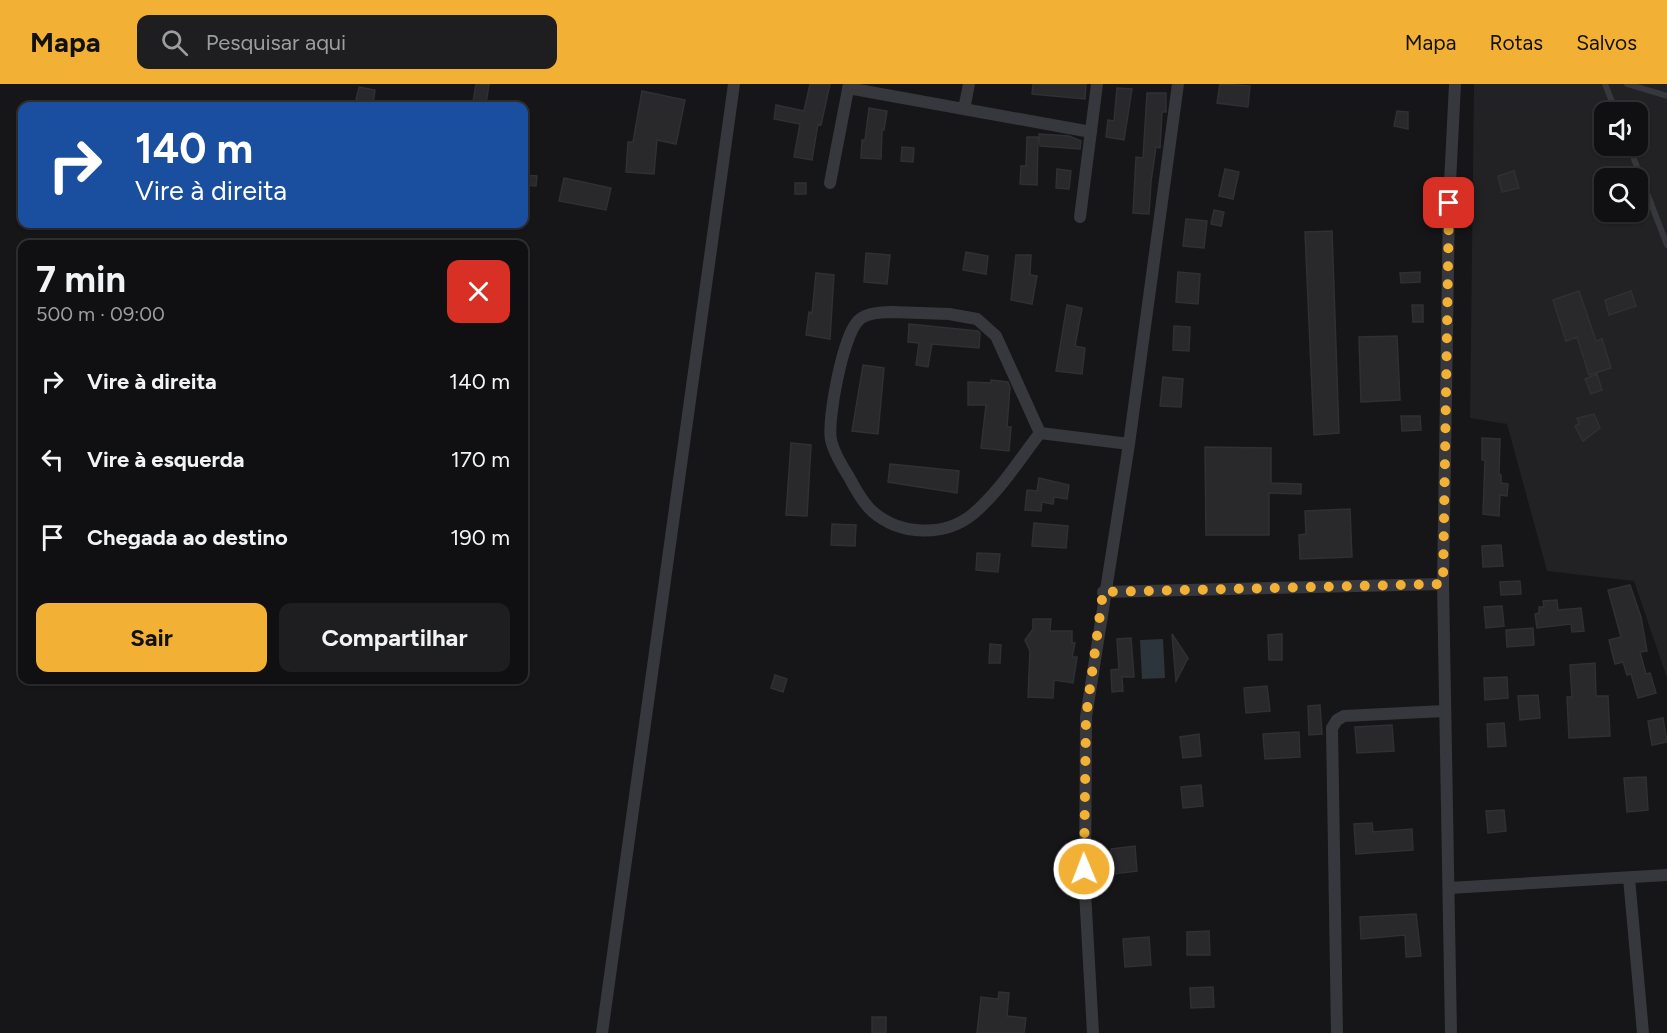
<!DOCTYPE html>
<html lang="pt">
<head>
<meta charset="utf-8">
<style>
  :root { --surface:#101012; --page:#1e1e20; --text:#f1f3f6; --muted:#9c9d9f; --line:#303032; --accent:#f2b134 }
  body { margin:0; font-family:Figtree,sans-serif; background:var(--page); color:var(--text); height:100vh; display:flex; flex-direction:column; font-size:22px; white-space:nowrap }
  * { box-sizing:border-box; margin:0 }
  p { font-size:20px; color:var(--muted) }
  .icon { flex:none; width:33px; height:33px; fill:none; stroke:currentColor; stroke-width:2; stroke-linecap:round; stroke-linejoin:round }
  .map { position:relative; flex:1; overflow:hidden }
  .drawer { position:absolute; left:18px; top:156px; width:510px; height:444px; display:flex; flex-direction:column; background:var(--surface); border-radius:12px; box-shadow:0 2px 4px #0004,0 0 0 2px var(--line) }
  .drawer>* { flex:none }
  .banner { position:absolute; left:18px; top:18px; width:510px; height:126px; border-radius:12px; box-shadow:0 2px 4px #0004,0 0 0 2px var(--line); background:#1a4fa0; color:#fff; overflow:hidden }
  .fabs { position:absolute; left:1594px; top:18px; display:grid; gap:12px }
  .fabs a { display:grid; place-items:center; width:54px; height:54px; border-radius:12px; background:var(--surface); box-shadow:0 2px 4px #0004,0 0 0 2px var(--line); font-size:30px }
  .pin { position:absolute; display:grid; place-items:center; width:51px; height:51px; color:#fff; margin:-26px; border-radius:12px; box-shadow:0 3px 9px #0006 }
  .me { position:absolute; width:66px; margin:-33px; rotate:359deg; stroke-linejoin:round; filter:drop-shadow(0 0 4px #0008) }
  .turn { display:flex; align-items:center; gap:21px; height:126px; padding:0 18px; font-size:27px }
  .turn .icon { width:78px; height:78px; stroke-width:2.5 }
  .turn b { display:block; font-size:42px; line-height:51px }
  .round { display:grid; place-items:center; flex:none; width:63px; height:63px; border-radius:12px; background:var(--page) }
  .summary { display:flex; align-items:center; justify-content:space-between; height:102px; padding:0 18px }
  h1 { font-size:36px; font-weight:700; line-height:45px }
  .cta { display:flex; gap:12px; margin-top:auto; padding:12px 18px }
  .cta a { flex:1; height:69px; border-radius:12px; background:var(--accent); color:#111; font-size:24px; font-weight:700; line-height:69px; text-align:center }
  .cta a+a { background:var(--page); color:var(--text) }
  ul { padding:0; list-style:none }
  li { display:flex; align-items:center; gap:18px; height:78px; padding:0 18px }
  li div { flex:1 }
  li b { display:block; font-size:22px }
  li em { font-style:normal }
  header { display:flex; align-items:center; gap:36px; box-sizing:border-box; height:84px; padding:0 30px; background:var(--accent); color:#111 }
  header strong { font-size:28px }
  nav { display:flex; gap:33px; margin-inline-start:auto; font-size:21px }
  .search { width:420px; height:54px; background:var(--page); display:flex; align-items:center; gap:15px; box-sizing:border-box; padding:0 21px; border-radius:12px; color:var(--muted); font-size:22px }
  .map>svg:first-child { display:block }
  .built { fill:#222225; fill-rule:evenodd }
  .water { fill:#2c353c }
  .building { fill:#29292c; stroke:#303034; stroke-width:1.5 }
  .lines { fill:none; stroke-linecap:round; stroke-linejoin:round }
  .service { stroke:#37383d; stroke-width:6 }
  .minor { stroke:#37383d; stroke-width:12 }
  .route { stroke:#f2b134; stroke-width:10; stroke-dasharray:0 18 }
</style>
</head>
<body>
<header>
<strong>Mapa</strong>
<div class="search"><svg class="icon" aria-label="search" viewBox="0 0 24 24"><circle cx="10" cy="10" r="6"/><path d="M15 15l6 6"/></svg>Pesquisar aqui</div>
<nav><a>Mapa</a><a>Rotas</a><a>Salvos</a></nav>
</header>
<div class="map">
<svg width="1667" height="949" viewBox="0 0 1667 949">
  <rect width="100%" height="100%" fill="#161618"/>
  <!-- built -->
  <path class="built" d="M1474,0H1667V594L1634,497L1547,487L1507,340L1470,334ZM1605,28H1638V62H1605ZM1605,94H1638V128H1605Z"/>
  <!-- water -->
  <path class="water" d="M1163,555L1165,594L1142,595L1140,556Z"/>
  <!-- building -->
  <path class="building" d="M476,0H489L486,20L473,18Z
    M810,0H830L821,41L818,40L812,76L794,73L800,40L774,35L776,21L804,27Z
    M1033,0H1086L1085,15L1032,10Z
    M1220,0L1250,2L1248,23L1217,19Z
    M359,3L375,6L373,20L356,16Z
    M1117,4L1132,5L1124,56L1106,53L1108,36L1114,37Z
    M642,7L685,16L676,60L657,56L654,90L626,88L628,58H633Z
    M1147,9H1166V28H1162L1160,64L1156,63L1151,98L1149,130L1133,129L1136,73L1143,74Z
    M869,24L887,27L884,46H882L881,75L861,74L862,56H865Z
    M1397,27L1408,28V45L1394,42Z
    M1039,50L1069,52L1081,57L1080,65L1040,62Z
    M1027,53H1038L1037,101L1020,100L1021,82H1026Z
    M902,63L914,64L913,78L901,77Z
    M1057,85L1071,87L1069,105L1056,104Z
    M1225,85L1239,88L1233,115L1219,112Z
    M1514,87L1519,104L1502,108L1498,92Z
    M524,91L537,92L536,102L524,101Z
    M564,94L611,104L606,126L559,117Z
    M795,99H806V110H795Z
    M1214,126L1224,128L1221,142L1211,140Z
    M1186,135L1207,137L1204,164L1183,162Z
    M1332,147L1339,349L1314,351L1305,148Z
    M966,168L988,172L986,190L963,186Z
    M866,169L890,171L887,200L864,198Z
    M1016,171H1031L1030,191L1037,192L1032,220L1011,216Z
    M1178,188L1200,190L1198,220L1176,218Z
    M1420,188V198L1401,199L1400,189Z
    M816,189L834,191L830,255L806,251L809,228L812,229Z
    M1579,207L1596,257L1602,255L1611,284L1589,291L1577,253L1566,257L1553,216Z
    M1631,207L1636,222L1609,231L1605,216Z
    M1067,221L1082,224L1075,262L1085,264L1082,290L1056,287Z
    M1412,221H1423V238H1413Z
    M909,240L978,247L980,249L979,264L932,260L928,283L916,281L919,259L908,258Z
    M1174,242L1190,243L1189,267L1173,266Z
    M1397,252L1400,316L1361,318L1359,253Z
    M863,281L884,284L878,350L852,347Z
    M1597,290L1602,306L1591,310L1585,295Z
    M1163,293L1183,295L1181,323L1160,322Z
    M991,296L1008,298L1010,303L1007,343H1011L1009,367L981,364L986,321H968V298L991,299Z
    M1594,330L1600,344L1583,357L1575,342L1579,340L1577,334Z
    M1401,332H1420L1421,346L1402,347Z
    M1482,354L1500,355L1499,390L1501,391V399L1508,400L1507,412L1500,411L1499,432L1483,430L1485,376H1482Z
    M791,359L811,361L807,432L786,431Z
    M1205,363L1271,364V399L1301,400V410L1269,409V451H1206Z
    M890,380L959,387L957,409L888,398Z
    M1039,394L1069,401L1067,415L1054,413L1053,420L1042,418L1041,427L1025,426L1027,406L1037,407Z
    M1350,425L1352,473L1300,475L1299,451L1306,450L1305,427Z
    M1034,439L1068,442L1066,464L1032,462Z
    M832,440L856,441L855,462L831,461Z
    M1501,461L1503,482L1483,483L1482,462Z
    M977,469L1000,470L998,488L976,486Z
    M1520,497L1521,510L1501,511L1500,498Z
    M1630,501L1641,533L1647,567L1640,568L1646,590L1650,589L1656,609L1638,614L1631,590L1627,591L1623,578L1615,580L1609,556L1621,553L1608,506Z
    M1557,516L1558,526L1581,524L1584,547L1572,548L1571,540L1537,544L1535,530L1539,529V523H1544L1543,517Z
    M1502,522L1504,542L1486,544L1484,523Z
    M1033,535H1051L1050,547H1072V559H1075L1072,573H1077L1073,599L1054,596L1053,614L1028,613L1030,567L1025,556L1033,545Z
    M1533,544L1534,561L1507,563L1506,546Z
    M1172,550L1188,574L1176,597Z
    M1282,550V576H1269L1268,551Z
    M1131,554L1134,593H1122L1123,607L1112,608L1111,586L1119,585L1117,555Z
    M990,560L1001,561L1000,579H989Z
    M1595,579L1596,612H1608L1610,652L1569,654L1567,613H1572L1570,581Z
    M775,591L787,595L783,608L771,604Z
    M1507,593L1508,614L1485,616L1484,594Z
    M1267,602L1270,627L1246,629L1244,604Z
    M1538,611L1540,634L1520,636L1518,612Z
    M1320,621L1322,650L1309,651L1308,622Z
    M1663,634L1667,658L1652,661L1648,637Z
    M1504,639L1506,662L1488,663L1487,640Z
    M1392,641L1394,667L1357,669L1355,643Z
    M1299,648L1300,673L1265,675L1263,650Z
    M1199,650L1201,672L1183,674L1180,653Z
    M1646,693L1648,726L1627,728L1624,694Z
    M1201,701L1203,722L1183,724L1181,703Z
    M1504,726L1506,747L1488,749L1486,727Z
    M1372,739L1373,748L1412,745L1413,766L1356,770L1354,740Z
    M1135,762L1137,787L1113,790L1111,765Z
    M1416,830L1421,872L1406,873L1405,851L1361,855L1360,833Z
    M1209,847L1210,871H1187V848Z
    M1149,853L1151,881L1125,883L1123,855Z
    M1213,903L1214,923L1191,924L1190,904Z
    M999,908L1009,909L1007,932L1026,934L1024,949H977L981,913L998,915Z
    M872,933H886V949H872Z"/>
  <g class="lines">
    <!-- service -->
    <path class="service" d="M1605,0L1616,28
      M1627,0L1667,12
      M1629,62L1667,161"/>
    <!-- minor -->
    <path class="minor" d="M848,4L1091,48
      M964,25L969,0
      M830,99L849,0
      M1080,133L1097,0
      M892,228L949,230L977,235L996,252L1040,349C1019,376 1000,407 973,430C945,453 900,452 872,427C862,418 855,404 849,393C842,382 834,369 831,356C827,335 843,252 858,237C865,229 882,228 892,228Z
      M1040,349L1129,360
      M1103,508L1443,500
      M1629,794L1643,949
      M1449,804L1667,791
      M602,949L734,0
      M1093,949L1085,808L1086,633L1129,360L1178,0
      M1337,949L1332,644L1337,636L1344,632L1444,627
      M1451,949L1443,500L1449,119L1455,0"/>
  </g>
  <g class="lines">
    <!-- route -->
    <path class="route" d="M1084,785L1086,633L1103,508L1443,500L1449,119"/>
  </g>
</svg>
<div class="fabs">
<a><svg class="icon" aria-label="sound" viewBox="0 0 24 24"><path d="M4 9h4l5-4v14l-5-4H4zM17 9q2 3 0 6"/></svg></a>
<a><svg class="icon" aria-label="search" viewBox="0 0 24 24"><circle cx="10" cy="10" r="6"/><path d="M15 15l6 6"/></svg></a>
</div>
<div class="pin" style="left:1449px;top:119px;background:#d93025"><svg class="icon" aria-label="arrive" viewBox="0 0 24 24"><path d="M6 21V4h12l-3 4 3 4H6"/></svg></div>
<svg class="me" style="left:1084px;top:785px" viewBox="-20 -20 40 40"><circle r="17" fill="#f2b134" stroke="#fff" stroke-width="3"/><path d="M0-11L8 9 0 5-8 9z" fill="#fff"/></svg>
<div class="banner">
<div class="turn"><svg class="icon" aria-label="right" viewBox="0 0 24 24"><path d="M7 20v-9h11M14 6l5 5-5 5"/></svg><div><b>140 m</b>Vire à direita</div></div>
</div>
<section class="drawer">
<div class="summary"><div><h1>7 min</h1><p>500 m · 09:00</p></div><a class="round" style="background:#d93025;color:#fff"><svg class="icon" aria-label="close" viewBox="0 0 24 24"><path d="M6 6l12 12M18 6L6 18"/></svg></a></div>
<ul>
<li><svg class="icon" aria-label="right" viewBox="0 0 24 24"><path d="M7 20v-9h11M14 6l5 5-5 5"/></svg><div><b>Vire à direita</b></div><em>140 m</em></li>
<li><svg class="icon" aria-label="left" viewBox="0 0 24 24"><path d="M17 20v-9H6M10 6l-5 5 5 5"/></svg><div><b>Vire à esquerda</b></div><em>170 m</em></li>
<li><svg class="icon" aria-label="arrive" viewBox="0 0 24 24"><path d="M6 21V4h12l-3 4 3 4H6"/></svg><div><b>Chegada ao destino</b></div><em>190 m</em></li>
</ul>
<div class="cta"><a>Sair</a><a>Compartilhar</a></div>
</section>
</div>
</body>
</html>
